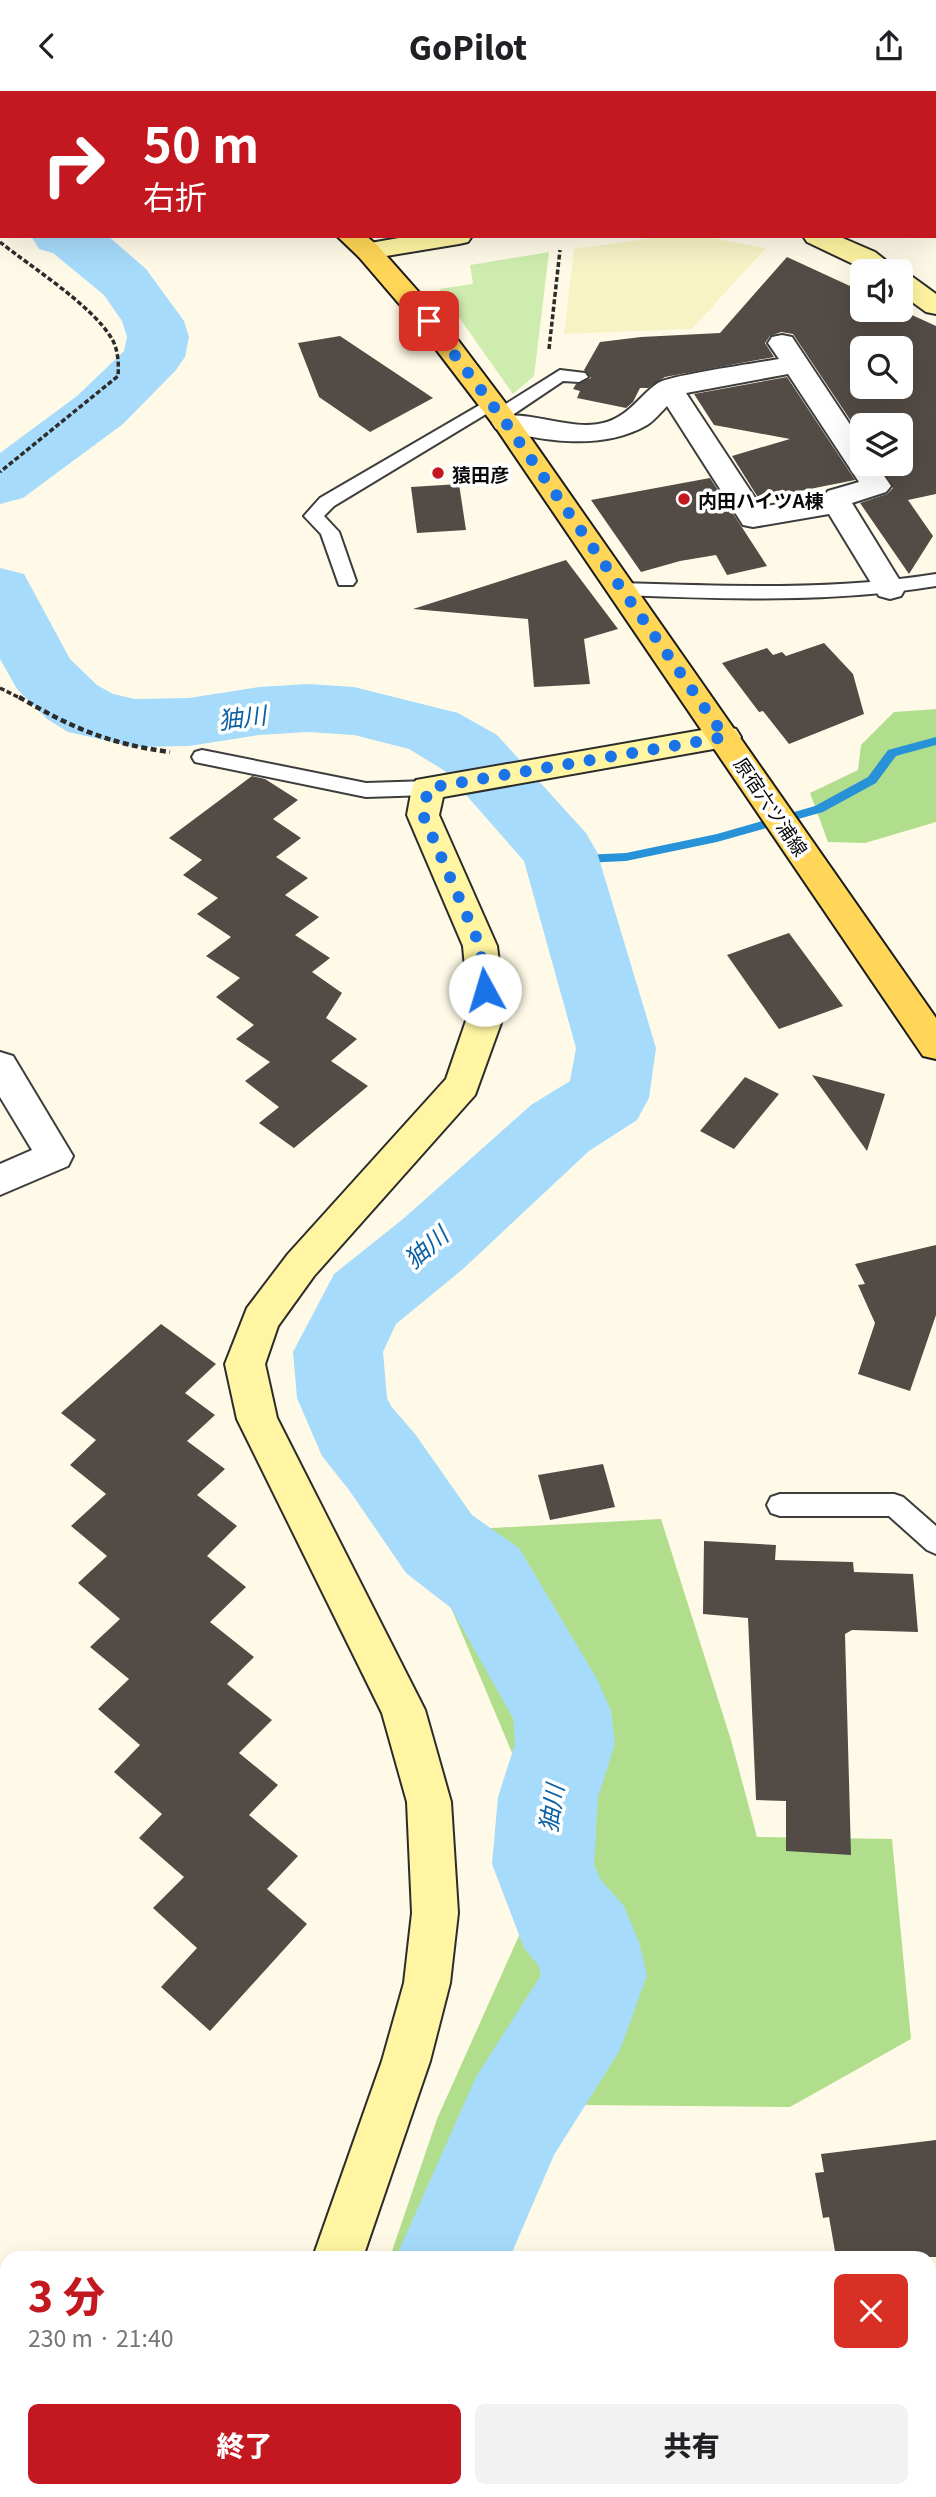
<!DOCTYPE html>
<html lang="ja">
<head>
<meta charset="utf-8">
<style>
  :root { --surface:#fff; --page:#f2f2f2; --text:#202124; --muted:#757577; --accent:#c41820 }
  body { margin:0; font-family:Georgia,"Noto Sans JP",serif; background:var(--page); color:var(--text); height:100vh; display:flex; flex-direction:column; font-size:26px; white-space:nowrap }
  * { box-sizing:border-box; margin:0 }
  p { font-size:23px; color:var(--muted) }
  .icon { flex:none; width:38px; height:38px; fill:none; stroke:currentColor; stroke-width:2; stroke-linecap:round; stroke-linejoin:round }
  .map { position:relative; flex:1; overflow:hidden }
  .drawer { position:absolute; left:0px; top:2160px; width:936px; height:247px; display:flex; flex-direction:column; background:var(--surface); border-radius:21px 21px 0 0; box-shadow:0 7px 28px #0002 }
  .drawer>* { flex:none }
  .banner { position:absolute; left:0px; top:0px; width:936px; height:147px; box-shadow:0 7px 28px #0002; background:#c41820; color:#fff; overflow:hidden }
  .tools { position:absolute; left:850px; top:168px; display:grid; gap:14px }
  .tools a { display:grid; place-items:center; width:63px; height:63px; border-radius:10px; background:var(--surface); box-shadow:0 7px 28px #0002; font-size:35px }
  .pin { position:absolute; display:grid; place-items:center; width:60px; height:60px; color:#fff; margin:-30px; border-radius:14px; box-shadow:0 4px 10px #0006 }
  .me { position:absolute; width:77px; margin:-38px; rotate:354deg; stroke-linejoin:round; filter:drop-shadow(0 0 5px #0008) }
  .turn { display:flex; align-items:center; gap:24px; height:147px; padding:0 28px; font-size:32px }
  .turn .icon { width:91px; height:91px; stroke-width:2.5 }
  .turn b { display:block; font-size:49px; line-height:60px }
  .round { display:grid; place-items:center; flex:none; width:74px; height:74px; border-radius:10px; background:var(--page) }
  .summary { display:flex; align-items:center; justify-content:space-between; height:119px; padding:0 28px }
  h1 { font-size:42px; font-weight:800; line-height:52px; color:var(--accent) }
  .button { display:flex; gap:14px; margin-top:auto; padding:14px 28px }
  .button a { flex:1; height:80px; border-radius:10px; background:var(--accent); color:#fff; font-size:28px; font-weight:800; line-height:80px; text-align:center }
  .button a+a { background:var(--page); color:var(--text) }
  header { display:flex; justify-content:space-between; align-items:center; height:91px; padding:0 28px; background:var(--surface); font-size:32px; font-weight:800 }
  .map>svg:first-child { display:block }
  .farmland { fill:#f7f3c5 }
  .green { fill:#ceecae }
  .forest { fill:#b1de8c }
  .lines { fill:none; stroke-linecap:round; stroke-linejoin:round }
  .stream { fill:#2792d8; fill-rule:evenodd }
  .river { fill:#a6dbfb; fill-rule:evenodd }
  .building { fill:#534b45; fill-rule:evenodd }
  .lane-casing { stroke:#3d3d3d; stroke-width:4 }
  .street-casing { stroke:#3d3d3d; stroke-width:4 }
  .secondary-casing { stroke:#2c2c2c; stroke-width:4 }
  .primary-casing { stroke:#1b1b1b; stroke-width:4 }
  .path-far1 { stroke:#2c2c2c; stroke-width:3.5; stroke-dasharray:5 2.5; stroke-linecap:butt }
  .path { stroke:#2c2c2c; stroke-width:4.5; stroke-dasharray:6 3.5; stroke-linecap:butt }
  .lane { fill:#fff; fill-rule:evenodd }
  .street { fill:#fff; fill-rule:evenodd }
  .secondary { fill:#fff5a2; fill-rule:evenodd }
  .primary { fill:#ffd657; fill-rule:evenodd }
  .route { stroke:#1a73e8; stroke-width:12; stroke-dasharray:0 21.6 }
  .poi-dot { fill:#c41820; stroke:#fff; stroke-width:2.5 }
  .labels { text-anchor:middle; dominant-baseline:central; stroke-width:7; stroke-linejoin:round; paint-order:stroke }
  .far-poi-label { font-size:19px; font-weight:bold; fill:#0a0a0a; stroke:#fff; text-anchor:start }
  .far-street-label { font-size:19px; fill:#0a0a0a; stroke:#fff }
  .water-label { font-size:24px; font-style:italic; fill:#0b61a4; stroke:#fff }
</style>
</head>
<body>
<header><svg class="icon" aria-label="back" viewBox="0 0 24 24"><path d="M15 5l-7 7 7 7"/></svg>GoPilot<svg class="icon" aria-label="share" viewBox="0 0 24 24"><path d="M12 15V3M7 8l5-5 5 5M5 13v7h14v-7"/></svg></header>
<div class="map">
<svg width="936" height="2406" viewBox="0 0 936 2406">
  <rect width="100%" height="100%" fill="#fffae7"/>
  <!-- farmland -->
  <path class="farmland" d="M668,145L711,147L766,157L692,238L564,243L574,158Z"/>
  <!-- green -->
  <path class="green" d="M549,161L534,285L513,303L439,198L473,193L470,174Z
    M410,2399H620L625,2406H408Z"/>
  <!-- forest -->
  <path class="forest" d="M936,618V731L865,752L828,751L810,702L858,679L861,654L894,621Z
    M426,1407L455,1439L661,1428L731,1649L757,1746L892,1748L911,1948L790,2016L585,2014L469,2166H390L437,2028L555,1764L444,1500L399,1452Z"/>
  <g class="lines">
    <!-- stream -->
    <path class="stream" d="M936,646V654L896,665L876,692L823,721L717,751L626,770L562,773L556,769L562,765L626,762L717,743L815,715L868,686L888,659Z"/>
    <!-- river -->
    <path class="river" d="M0,101H2V137H0Z
      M31,145H108L146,178L184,230L189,246L185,266L176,279L123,333L23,407L0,413V362L77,305L124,260L127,246L122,230L104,204L53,162L39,158Z
      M0,477L24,483L70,568L97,594L113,603L135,608L189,607L259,596L308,593L354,596L458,622L497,644L586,742L597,761L656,957L649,1007L637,1029L589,1060L463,1178L396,1233L383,1261L387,1307L391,1315L415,1343L472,1424L519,1457L597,1588L611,1620L615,1653L598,1706L594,1773L600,1788L624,1815L639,1851L647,1884L620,1959L554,2064L510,2166H396L476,1986L541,1884L539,1875L524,1857L492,1773L498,1706L515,1653L513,1627L451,1517L406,1482L349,1399L322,1365L297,1307L293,1261L334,1183L403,1128L531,1014L570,990L576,957L524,770L445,680L409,658L354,644L308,641L259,644L189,655L135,656L68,641L47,628L17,598L0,568Z
      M292,2399H412L410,2406H290Z"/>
  </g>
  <!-- building -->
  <path class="building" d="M787,166L863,201V219H901L936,235V403L908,409L933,445L909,483L860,412L887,403L893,397L879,373H901V334H863V348L793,243L781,241L770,245L765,252L774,266L665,286L648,297H640L633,311L626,317L577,307L580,300L573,298L576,293L591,287L584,279L600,251L641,246L720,242ZM863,257H901V296H863Z
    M340,245L433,307L370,341L319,306L298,252Z
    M787,286L855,389L759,408L732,365L790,348L714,334L694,303Z
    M710,387L767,475L727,484L716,464L680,470L641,481L591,409Z
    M459,393L466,439L417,442L411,396Z
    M566,469L618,538L584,548L590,593L534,596L528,528L413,518Z
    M824,552L853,583L864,623L789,653L763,620L759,621L722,572L767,557L773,564L782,561L786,565Z
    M252,685L265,688L298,709L273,728L301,747L276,766L308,787L285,804L319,826L295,844L330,867L312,881L342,902L326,927L357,948L331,970L368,995L294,1057L259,1032L279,1016L245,990L270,971L236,948L254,934L216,906L240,887L206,865L231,846L197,823L218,807L183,784L202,769L169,747Z
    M789,842L843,915L779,938L727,864Z
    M812,984L885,1003L867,1060Z
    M745,986L779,1003L734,1058L700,1040Z
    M936,1154V1224L910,1300L858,1283L875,1232L858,1194L865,1193L855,1173Z
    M161,1233L216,1273L185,1302L215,1324L187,1350L225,1378L197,1404L237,1435L207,1465L246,1496L210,1531L254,1566L227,1593L272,1629L239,1662L278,1694L249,1724L298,1765L267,1798L307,1833L210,1940L161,1896L197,1857L153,1817L184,1786L139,1747L162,1723L114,1681L140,1654L98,1618L129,1588L90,1556L120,1528L78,1492L107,1465L71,1435L106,1403L70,1374L96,1349L61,1322Z
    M603,1373L615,1416L550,1429L538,1384Z
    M704,1450L776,1454L775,1469L853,1471L854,1481L913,1483L918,1541L852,1539L845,1543L851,1764L786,1760V1710L756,1709L748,1527L703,1523Z
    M936,2049V2166H836L829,2126L823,2127L815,2082L824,2081L821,2063Z"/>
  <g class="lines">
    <defs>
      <path id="lane" d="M0,90H2V100H0Z
        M560,279L585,282L588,286L579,291L563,290L505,329H493L490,325L493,321Z
        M490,308L499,313L496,317L334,415L324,425L339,441L356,490L353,494H339L321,443L304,425L320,407Z
        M936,483V495C831,512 726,508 620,504L613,502L610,498L613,494L620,492C726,495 831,500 936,483Z
        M202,659L366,692L428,690L435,692L438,697L435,702L428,704L366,706L195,671L192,666L195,661Z
        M780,1403H894L903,1406L936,1435V1463L927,1459L889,1425H780L771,1422L767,1414L771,1406Z"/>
      <path id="street" d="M282,0H306L281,2Z
        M545,0H569L570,2H546Z
        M878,0H902L903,2H879Z
        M934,10H936L934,25Z
        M782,244L792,246L863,353V373H876L891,395L886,401L852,412L905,498L901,505L890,508L879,505L829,423L753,436L743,434L667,315C661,321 654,330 647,334C602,360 544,350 496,338L492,332L496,326C529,318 572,342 607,331C631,323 639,305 658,292C671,284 757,272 779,268L768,252L772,246ZM788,283L859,391L828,400L824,405L761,416L686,302Z
        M0,961L13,965L73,1065L68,1075L0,1104V1073L32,1059L0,1006Z"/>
      <path id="secondary" d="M410,145H472L468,151L459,153L368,168L359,166L355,160L359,154Z
        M803,145H838L875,161L899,180H868L807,151Z
        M901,182L910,184L936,203V223L926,221L901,203Z
        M725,635L736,638L741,646L736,654L443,706L439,724L497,855L505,921L475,1004L314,1185L278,1235L265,1273L277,1327L425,1619L451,1711L458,1822L450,1892L430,1970L363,2166H313L382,1970L404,1892L412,1822L407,1711L382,1622L237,1328L225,1273L247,1217L288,1163L446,988L469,921L463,855L407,724L412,697L416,689Z
        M229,2399H282L279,2406H227Z"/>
      <path id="primary" d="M129,0H156L157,2H130Z
        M337,145H366L377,154L439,224L516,326L936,927V968L923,965L496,337L419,236L359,166Z"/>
    </defs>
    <!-- lane casing -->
    <use href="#lane" class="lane-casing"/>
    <!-- street casing -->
    <use href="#street" class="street-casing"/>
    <!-- secondary casing -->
    <use href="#secondary" class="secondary-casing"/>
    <!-- primary casing -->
    <use href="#primary" class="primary-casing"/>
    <!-- path-far1 -->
    <path class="path-far1" d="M0,151C31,176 92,214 112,248C118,258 119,273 118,285L0,381
      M549,258L560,159
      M0,597L22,608"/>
    <!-- path -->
    <path class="path" d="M19,606C72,637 109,653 170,661"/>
    <!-- lane -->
    <use href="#lane" class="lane"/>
    <!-- street -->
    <use href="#street" class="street"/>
    <!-- secondary -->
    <use href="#secondary" class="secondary"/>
    <!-- primary -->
    <use href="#primary" class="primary"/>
  </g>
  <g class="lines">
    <!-- route -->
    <path class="route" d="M429,230L506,332L725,646L428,697L423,724L480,855L485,899"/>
  </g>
  <!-- markers -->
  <g class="poi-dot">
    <circle cx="438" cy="382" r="7"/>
    <circle cx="684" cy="408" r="7"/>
  </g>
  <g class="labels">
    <!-- far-poi labels -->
    <g class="far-poi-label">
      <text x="452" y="382">猿田彦</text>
      <text x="698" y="408">内田ハイツA棟</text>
    </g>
    <!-- far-street labels -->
    <g class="far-street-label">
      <text transform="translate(772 715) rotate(56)">原宿六ツ浦線</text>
    </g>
    <!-- water labels -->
    <g class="water-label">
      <text transform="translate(242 625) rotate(-7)">㹨川</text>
      <text transform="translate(425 1155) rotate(-41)">㹨川</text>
      <text transform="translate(550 1717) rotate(-81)">㹨川</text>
    </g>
  </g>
</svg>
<div class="tools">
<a><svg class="icon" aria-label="sound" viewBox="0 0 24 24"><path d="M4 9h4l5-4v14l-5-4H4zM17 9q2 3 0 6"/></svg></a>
<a><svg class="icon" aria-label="search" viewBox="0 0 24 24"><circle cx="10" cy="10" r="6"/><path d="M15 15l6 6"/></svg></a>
<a><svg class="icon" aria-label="layers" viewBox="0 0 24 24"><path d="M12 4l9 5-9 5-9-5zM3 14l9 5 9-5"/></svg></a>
</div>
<div class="pin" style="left:429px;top:230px;background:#d93025"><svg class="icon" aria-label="arrive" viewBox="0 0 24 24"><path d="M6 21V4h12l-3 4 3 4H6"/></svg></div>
<svg class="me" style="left:485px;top:899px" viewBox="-20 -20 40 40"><circle r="19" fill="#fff"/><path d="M0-13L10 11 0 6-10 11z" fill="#1a73e8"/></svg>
<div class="banner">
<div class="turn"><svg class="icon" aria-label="right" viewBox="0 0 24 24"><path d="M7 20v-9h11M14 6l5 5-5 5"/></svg><div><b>50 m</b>右折</div></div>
</div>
<section class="drawer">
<div class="summary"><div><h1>3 分</h1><p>230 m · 21:40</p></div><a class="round" style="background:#d93025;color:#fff"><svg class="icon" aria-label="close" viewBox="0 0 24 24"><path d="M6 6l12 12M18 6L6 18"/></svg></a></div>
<div class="button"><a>終了</a><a>共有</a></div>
</section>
</div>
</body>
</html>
